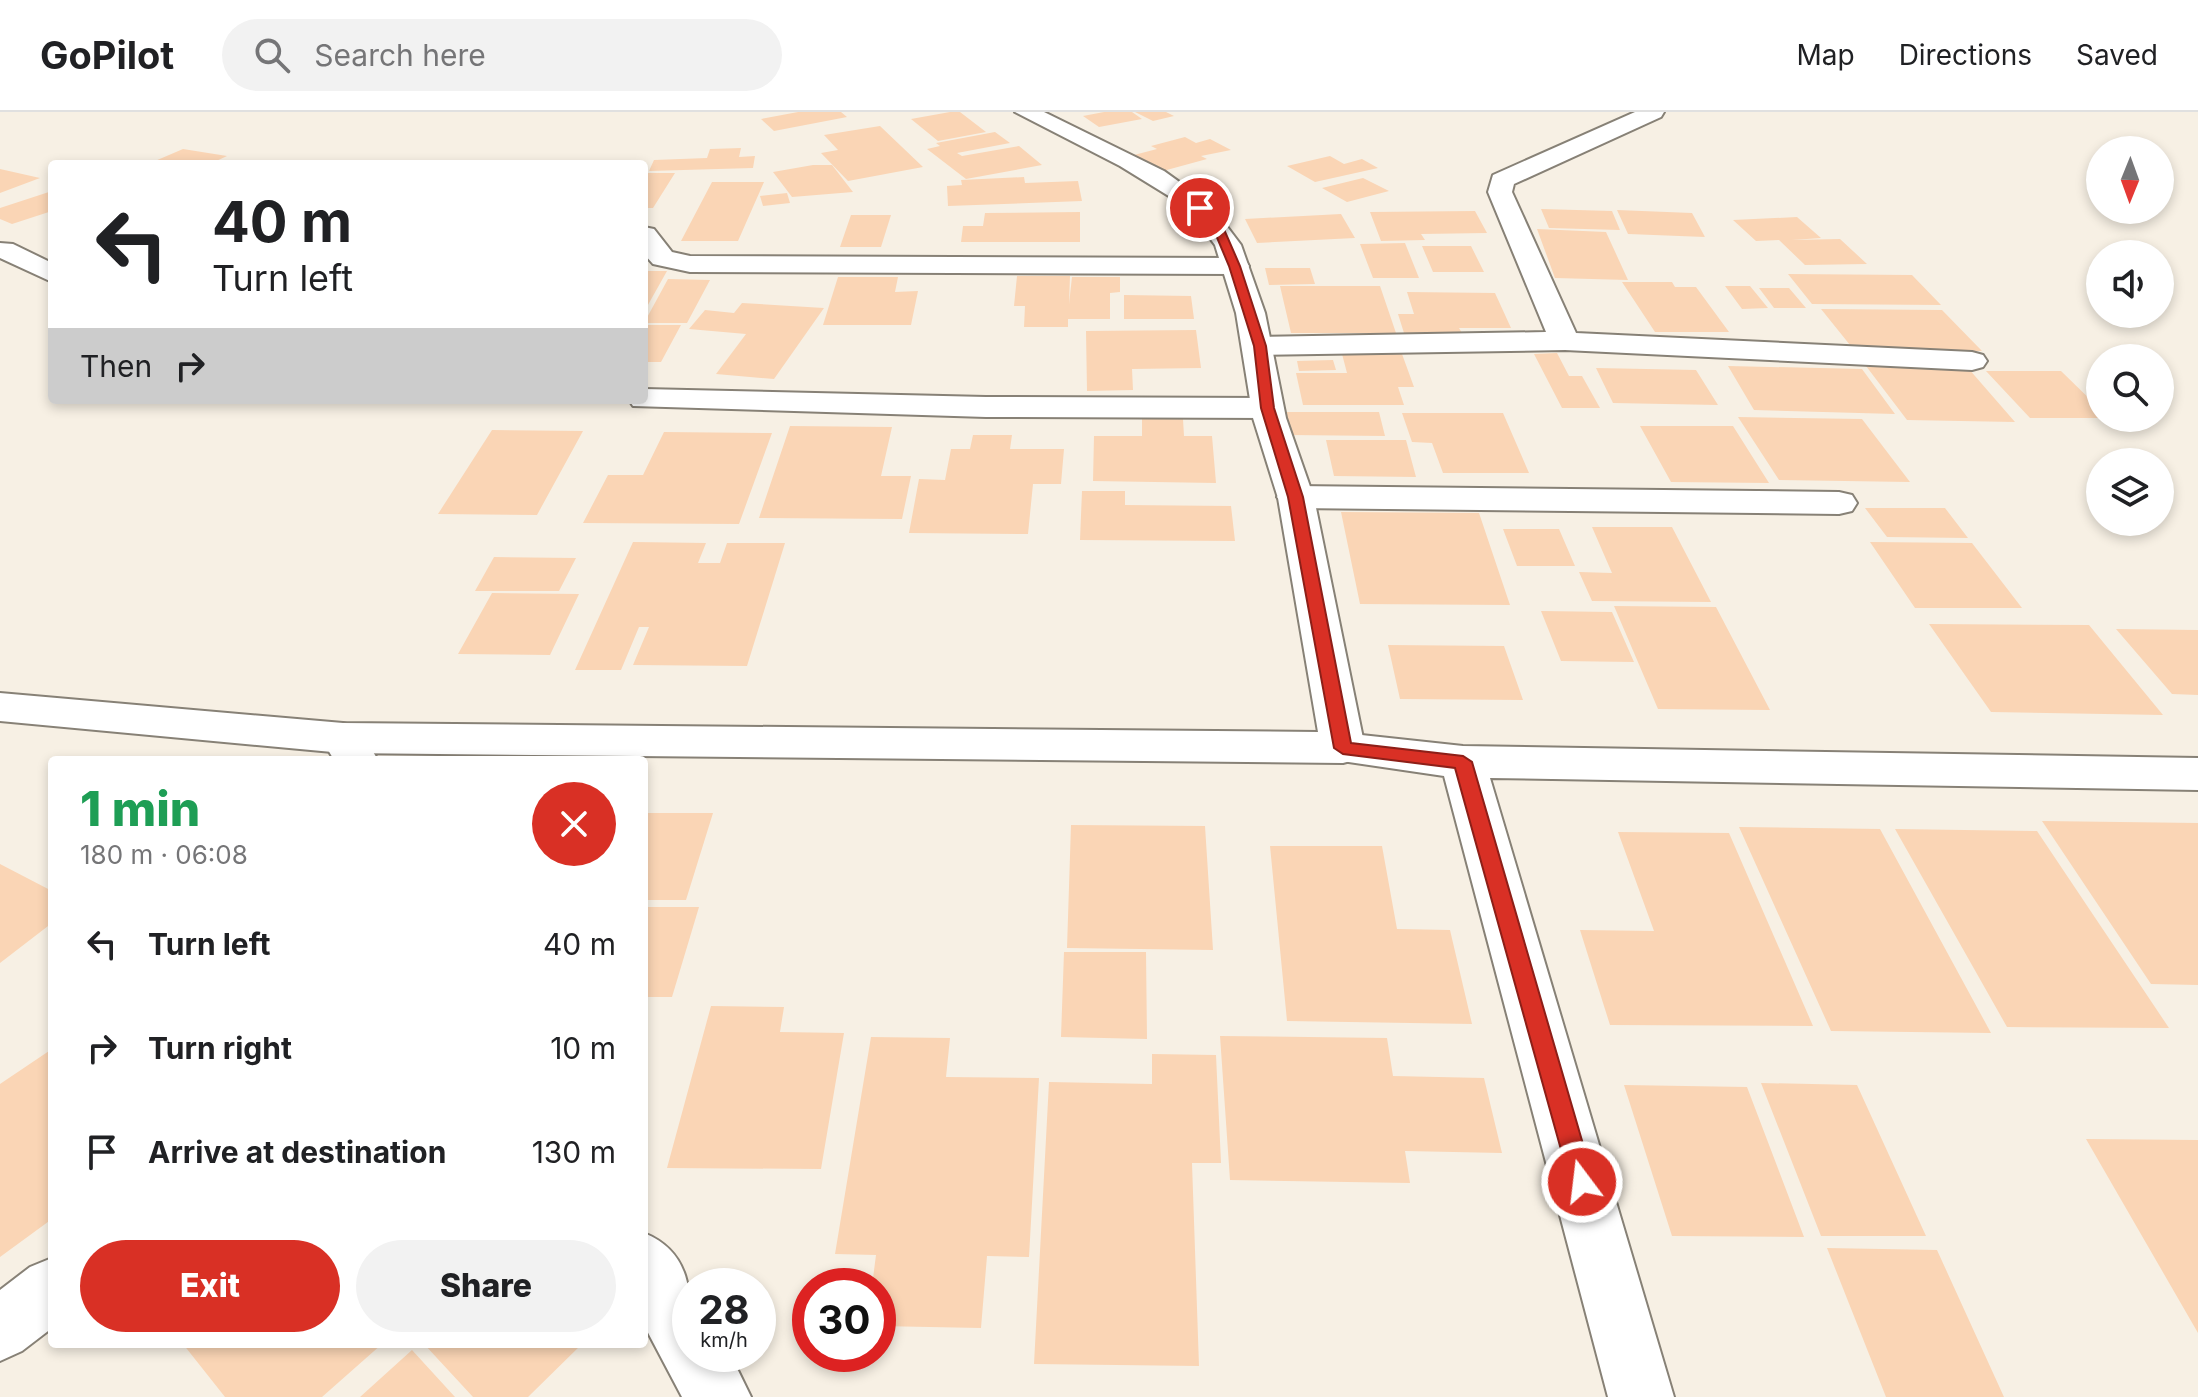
<!DOCTYPE html>
<html lang="en">
<head>
<meta charset="utf-8">
<style>
  :root { --surface:#fff; --page:#f2f2f2; --text:#202124; --muted:#757577; --line:#e0e0e0; --accent:#d93025 }
  body { margin:0; font-family:Inter,sans-serif; background:var(--page); color:var(--text); height:100vh; display:flex; flex-direction:column; font-size:30px; white-space:nowrap }
  * { box-sizing:border-box; margin:0 }
  p { font-size:26px; color:var(--muted) }
  .icon { flex:none; width:44px; height:44px; fill:none; stroke:currentColor; stroke-width:2; stroke-linecap:round; stroke-linejoin:round }
  .map { position:relative; flex:1; overflow:hidden }
  .panel { position:absolute; left:48px; top:644px; width:600px; height:592px; display:flex; flex-direction:column; background:var(--surface); border-radius:8px; box-shadow:0 4px 12px #0003 }
  .panel>* { flex:none }
  .banner { position:absolute; left:48px; top:48px; width:600px; height:244px; border-radius:8px; box-shadow:0 4px 12px #0003; background:#fff; color:var(--text); overflow:hidden }
  .needle { width:52px; rotate:181deg }
  .controls { position:absolute; left:2086px; top:24px; display:grid; gap:16px }
  .controls a { display:grid; place-items:center; width:88px; height:88px; border-radius:50%; background:var(--surface); box-shadow:0 4px 12px #0003; font-size:40px }
  .speed { position:absolute; left:672px; top:1156px; display:flex; gap:16px; font-size:40px; font-weight:700; text-align:center }
  .speed>* { display:grid; place-content:center; width:104px; height:104px; border-radius:50%; background:var(--surface); box-shadow:0 4px 12px #0003; line-height:1 }
  .speed small { font-size:20px; font-weight:400 }
  .speed .limit { border:12px solid #d22; background:#fff; color:#111 }
  .pin { position:absolute; display:grid; place-items:center; width:68px; height:68px; color:#fff; margin:-34px; border:4px solid #fff; border-radius:50%; box-shadow:0 2px 8px #0007 }
  .me { position:absolute; width:88px; margin:-44px; rotate:345deg; stroke-linejoin:round; filter:drop-shadow(0 0 6px #0008) }
  .turn { display:flex; align-items:center; gap:28px; height:168px; padding:0 32px; font-size:36px }
  .turn .icon { width:104px; height:104px; stroke-width:2.5 }
  .turn b { display:block; font-size:56px; line-height:68px }
  .then { display:flex; align-items:center; height:76px; padding:0 32px; background:#0003; gap:16px; font-size:30px }
  .round { display:grid; place-items:center; flex:none; width:84px; height:84px; border-radius:42px; background:var(--page) }
  .headline { display:flex; align-items:center; justify-content:space-between; height:136px; padding:0 32px }
  h1 { font-size:48px; font-weight:800; line-height:60px; color:#1e9e55 }
  .cta { display:flex; gap:16px; margin-top:auto; padding:16px 32px }
  .cta a { flex:1; height:92px; border-radius:48px; background:var(--accent); color:#fff; font-size:32px; font-weight:800; line-height:92px; text-align:center }
  .cta a+a { background:var(--page); color:var(--text) }
  ul { padding:0; list-style:none }
  li { display:flex; align-items:center; gap:24px; height:104px; padding:0 32px }
  li div { flex:1 }
  li b { display:block; font-size:30px }
  li em { font-style:normal }
  header { display:flex; align-items:center; gap:48px; box-sizing:border-box; height:112px; padding:0 40px; background:var(--surface); border-bottom:2px solid var(--line) }
  header strong { font-size:38px }
  nav { display:flex; gap:44px; margin-inline-start:auto; font-size:28px }
  .search { width:560px; height:72px; background:var(--page); display:flex; align-items:center; gap:20px; box-sizing:border-box; padding:0 28px; border-radius:44px; color:var(--muted); font-size:30px }
  .map>svg:first-child { display:block }
  .building { fill:#fad5b5 }
  .lines { fill:none; stroke-linecap:round; stroke-linejoin:round }
  .minor-casing { stroke:#878176; stroke-width:4 }
  .tertiary-casing { stroke:#878176; stroke-width:4 }
  .minor { fill:#fff; fill-rule:evenodd }
  .tertiary { fill:#fff; fill-rule:evenodd }
  .route { fill:#d93025; stroke:#8d1f18; stroke-width:2 }
</style>
</head>
<body>
<header>
<strong>GoPilot</strong>
<div class="search"><svg class="icon" aria-label="search" viewBox="0 0 24 24"><circle cx="10" cy="10" r="6"/><path d="M15 15l6 6"/></svg>Search here</div>
<nav><a>Map</a><a>Directions</a><a>Saved</a></nav>
</header>
<div class="map">
<svg width="2198" height="1285" viewBox="0 0 2198 1285">
  <rect width="100%" height="100%" fill="#f7f0e4"/>
  <!-- building -->
  <path class="building" d="M798,0H841L847,5L774,19L761,7Z
    M950,0H960L986,20L938,29L911,7Z
    M1104,0H1132L1142,7L1099,15L1083,4Z
    M1135,0H1166L1174,4L1153,9Z
    M880,14L923,55L848,69L821,41L838,38L824,23Z
    M995,20L1010,31L957,41L962,44L1019,34L1042,53L966,67L927,37L940,34L936,31Z
    M1185,25L1196,31L1210,27L1231,38L1201,44L1207,47L1163,59L1134,43L1157,37L1151,34Z
    M741,36L739,45L755,44L753,56L649,59L654,48L707,46L710,37Z
    M183,37L227,44L210,52L155,49Z
    M1330,44L1344,52L1362,47L1378,56L1315,70L1287,54Z
    M813,53H832L853,80L792,85L773,60Z
    M0,57L40,66L0,81Z
    M644,61H675L653,96H644Z
    M1024,65L1025,71L1078,69L1082,89L948,94L947,74L962,73L961,68Z
    M1363,66L1389,79L1347,90L1322,76Z
    M712,70H764L738,129H681Z
    M52,79V99L12,112L0,107V96Z
    M787,81L790,91L763,94L760,84Z
    M1541,97L1612,99L1620,118L1549,116Z
    M1617,98L1692,101L1705,125L1628,122Z
    M1475,99L1487,121L1421,122L1425,128L1381,129L1370,100Z
    M1080,100V130H961L963,114H983L985,101Z
    M1341,102L1355,126L1257,131L1245,107Z
    M851,103H891L881,135H840Z
    M1797,105L1821,126L1792,128L1840,127L1867,152L1805,153L1779,128L1756,129L1733,108Z
    M1537,117L1606,120L1628,168L1555,166Z
    M1405,131L1419,166H1373L1360,132Z
    M1422,134H1471L1484,160H1433Z
    M1265,156H1310L1315,172L1269,173Z
    M644,159H667L644,200Z
    M1788,162L1912,163L1941,193L1812,192Z
    M1017,164H1070L1069,192L1072,165H1120V180L1110,181V207H1068V215H1024L1025,194H1014Z
    M838,165H898L895,180L918,179L911,213H823Z
    M668,167L710,168L687,211H644Z
    M1622,170H1672L1675,175H1696L1729,220H1655Z
    M1280,174H1380L1396,221H1291Z
    M1725,174H1750L1768,196L1742,197Z
    M1759,176H1789L1806,196H1774Z
    M1407,180L1495,181L1511,216H1459L1462,221H1404L1398,202H1414Z
    M1124,183L1191,184L1194,207H1124Z
    M742,191L824,196L774,267L716,262L746,222L689,217L705,198L734,201Z
    M1821,197L1942,198L1982,239L1854,238Z
    M644,213H681L661,250H648L644,257Z
    M1196,218L1201,256L1132,257L1133,278L1087,279L1086,219Z
    M1557,241L1569,264H1582L1600,296H1562L1534,242Z
    M1342,242H1402L1414,275H1398L1404,293H1303L1296,261H1347Z
    M1333,248L1336,258L1299,259L1297,249Z
    M1728,254L1862,257L1895,302L1754,298Z
    M1866,254L1968,256L2015,310L1907,308Z
    M1596,256L1696,258L1718,293L1613,291Z
    M1986,259H2061L2100,297V306H2030Z
    M1284,300H1379L1385,324L1289,323Z
    M1402,301H1503L1529,361H1443L1432,331L1412,330Z
    M1738,305L1862,307L1910,370L1779,368Z
    M1142,307H1183L1184,324H1212L1216,371L1093,369L1094,324H1142Z
    M790,314L892,315L881,364H911L902,407L759,406Z
    M1640,314H1733L1769,371L1671,370Z
    M492,318L583,319L537,403L438,402Z
    M664,320L772,321L739,412L583,411L608,363H643Z
    M973,323H1012L1010,337H1064L1061,372H1033L1028,422L909,421L919,367L945,368L951,337H970Z
    M1326,328H1406L1416,365L1334,364Z
    M1082,379H1125V393L1231,394L1235,429L1080,428Z
    M1865,396H1945L1968,426L1887,425Z
    M1341,400L1479,401L1510,493L1360,492Z
    M1592,415H1672L1711,490L1592,489L1579,460L1612,461Z
    M1503,417H1559L1575,454H1517Z
    M633,430L706,431L698,451H720L727,431H785L747,554L633,553L649,515H639L621,558H575Z
    M1870,430L1972,431L2022,496H1915Z
    M494,445L576,446L559,479H475Z
    M492,481L579,482L550,543L458,542Z
    M1614,494L1716,495L1770,598L1658,597Z
    M1541,499L1612,500L1634,550L1561,549Z
    M1929,512L2089,513L2163,603L1991,600Z
    M2116,517L2198,518V583L2172,582Z
    M1388,533L1504,534L1523,588L1400,587Z
    M644,701H713L686,788H644Z
    M2042,709L2198,711V873L2151,872Z
    M1071,713L1205,714L1213,838L1067,836Z
    M1739,715L1880,717L1991,921L1831,919Z
    M1895,717L2037,719L2169,916L2007,915Z
    M1618,720L1729,721L1813,914L1610,913L1580,818L1654,819Z
    M1270,734H1382L1397,817L1450,818L1472,912L1287,909Z
    M0,752L52,779V811L0,851Z
    M644,795H699L672,885H644Z
    M1064,840H1146L1147,927L1061,925Z
    M711,894L784,895L780,920L844,921L821,1057L667,1056Z
    M1220,924L1387,926L1393,964L1484,966L1502,1041L1405,1039L1410,1071L1230,1068Z
    M871,925L950,926L946,965L1039,966L1029,1145L987,1144L981,1216L878,1214V1174H872L876,1143L835,1142Z
    M52,937V1107L0,1145V972Z
    M1152,942L1216,943L1221,1051H1192L1199,1254L1034,1252L1049,970L1152,972Z
    M1761,971L1857,973L1926,1124H1821Z
    M1624,973L1747,975L1804,1125L1672,1124Z
    M2086,1027L2198,1028V1221Z
    M1827,1136L1937,1138L2004,1285H1886Z
    M183,1232H382L322,1285H225Z
    M424,1232H582L528,1285H473Z
    M412,1238L455,1285H360Z"/>
  <g class="lines">
    <defs>
      <path id="minor" d="M1635,0H1664L1661,5L1514,72L1512,80L1576,221L1972,240L1983,243L1987,249L1983,255L1972,258L1565,238L1260,243L1249,240L1245,234L1249,228L1260,225L1546,220L1488,80L1493,63Z
        M644,115L654,117L672,140L690,144L1235,146L1245,148L1249,154L1245,160L1235,162L690,160L653,152L644,142Z
        M0,131L13,132L52,151V170L0,146Z
        M644,277L986,285L1267,286L1278,289L1283,296L1278,303L1267,306L986,305L633,294L629,288H644Z
        M1295,374L1839,380L1852,383L1857,391L1852,399L1839,402L1295,396L1283,392L1277,385L1283,378Z
        M343,611L358,615L378,648H334L321,626L328,615Z
        M1343,621L1463,634L2198,646V678L1490,666L1674,1285H1608L1444,664L1328,647L1321,636L1328,625Z
        M644,1121C698,1143 690,1193 690,1242H730L751,1285H682L644,1213Z
        M52,1146V1216L22,1239L0,1249V1178L30,1155Z"/>
      <path id="tertiary" d="M1015,0H1044L1164,59L1210,92L1241,133L1265,201L1286,306L1314,386L1365,636L1358,647L1343,651L343,641L0,609V581L343,611L1318,620L1278,386L1253,306L1236,201L1215,133L1192,102L1172,86L1120,54Z"/>
    </defs>
    <!-- minor casing -->
    <use href="#minor" class="minor-casing"/>
    <!-- tertiary casing -->
    <use href="#tertiary" class="tertiary-casing"/>
    <!-- minor -->
    <use href="#minor" class="minor"/>
    <!-- tertiary -->
    <use href="#tertiary" class="tertiary"/>
  </g>
  <!-- route -->
  <path class="route" d="M1196,94H1204L1223,115L1240,154L1266,234L1274,296L1303,385L1351,631L1463,644L1472,650L1594,1070L1590,1078L1582,1081L1573,1078L1570,1070L1455,656L1343,642L1334,636L1288,385L1261,296L1254,234L1229,154L1213,116Z"/>
</svg>
<div class="controls">
<a><svg class="needle" viewBox="-14 -14 28 28"><path d="M0-13l5 13h-10z" fill="#e53935"/><path d="M0 13l5-13h-10z" fill="#757577"/></svg></a>
<a><svg class="icon" aria-label="sound" viewBox="0 0 24 24"><path d="M4 9h4l5-4v14l-5-4H4zM17 9q2 3 0 6"/></svg></a>
<a><svg class="icon" aria-label="search" viewBox="0 0 24 24"><circle cx="10" cy="10" r="6"/><path d="M15 15l6 6"/></svg></a>
<a><svg class="icon" aria-label="layers" viewBox="0 0 24 24"><path d="M12 4l9 5-9 5-9-5zM3 14l9 5 9-5"/></svg></a>
</div>
<div class="speed"><div>28<small>km/h</small></div><div class="limit">30</div></div>
<div class="pin" style="left:1200px;top:96px;background:#d93025"><svg class="icon" aria-label="arrive" viewBox="0 0 24 24"><path d="M6 21V4h12l-3 4 3 4H6"/></svg></div>
<svg class="me" style="left:1582px;top:1070px" viewBox="-20 -20 40 40"><circle r="17" fill="#d93025" stroke="#fff" stroke-width="3"/><path d="M0-11L8 9 0 5-8 9z" fill="#fff"/></svg>
<div class="banner">
<div class="turn"><svg class="icon" aria-label="left" viewBox="0 0 24 24"><path d="M17 20v-9H6M10 6l-5 5 5 5"/></svg><div><b>40 m</b>Turn left</div></div>
<div class="then">Then<svg class="icon" aria-label="right" viewBox="0 0 24 24"><path d="M7 20v-9h11M14 6l5 5-5 5"/></svg></div>
</div>
<section class="panel">
<div class="headline"><div><h1>1 min</h1><p>180 m · 06:08</p></div><a class="round" style="background:#d93025;color:#fff"><svg class="icon" aria-label="close" viewBox="0 0 24 24"><path d="M6 6l12 12M18 6L6 18"/></svg></a></div>
<ul>
<li><svg class="icon" aria-label="left" viewBox="0 0 24 24"><path d="M17 20v-9H6M10 6l-5 5 5 5"/></svg><div><b>Turn left</b></div><em>40 m</em></li>
<li><svg class="icon" aria-label="right" viewBox="0 0 24 24"><path d="M7 20v-9h11M14 6l5 5-5 5"/></svg><div><b>Turn right</b></div><em>10 m</em></li>
<li><svg class="icon" aria-label="arrive" viewBox="0 0 24 24"><path d="M6 21V4h12l-3 4 3 4H6"/></svg><div><b>Arrive at destination</b></div><em>130 m</em></li>
</ul>
<div class="cta"><a>Exit</a><a>Share</a></div>
</section>
</div>
</body>
</html>
